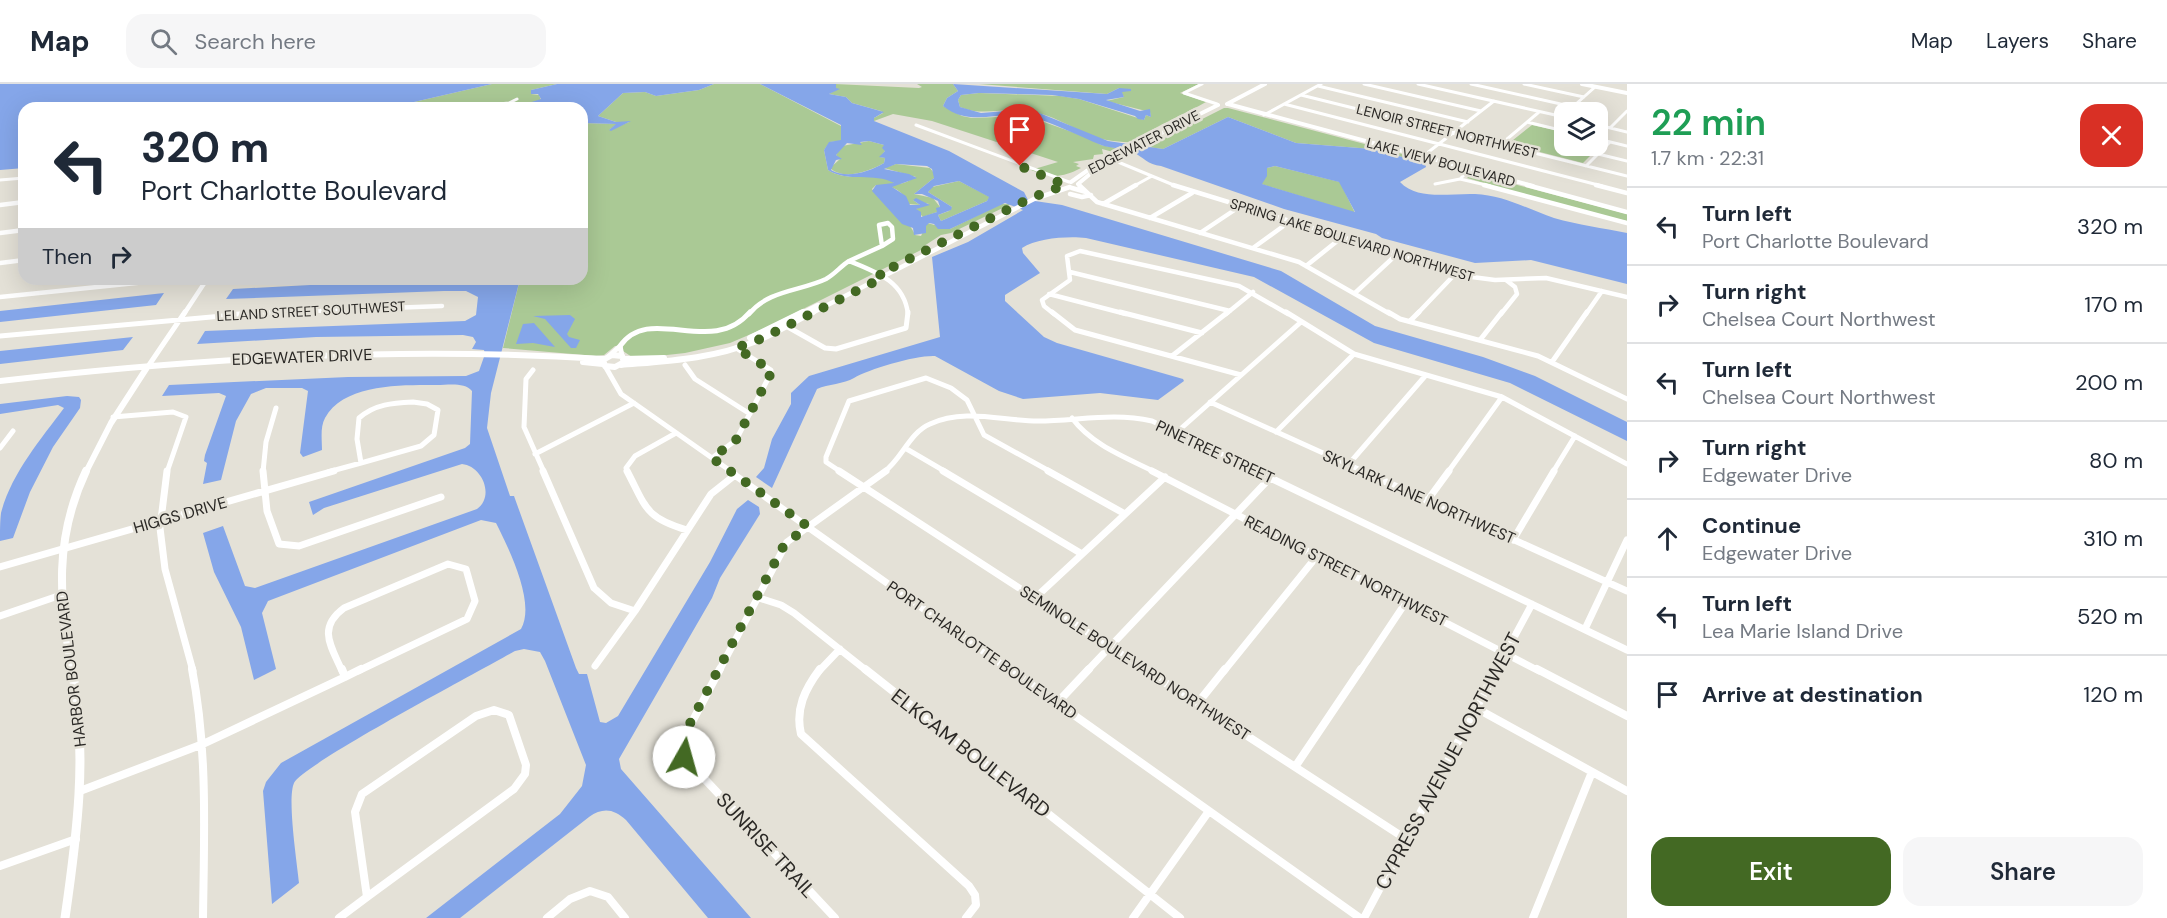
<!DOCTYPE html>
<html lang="en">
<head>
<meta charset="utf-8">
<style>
  :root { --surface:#fff; --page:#f6f6f7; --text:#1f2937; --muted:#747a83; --line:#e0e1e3; --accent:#436923 }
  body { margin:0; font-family:"DM Sans",sans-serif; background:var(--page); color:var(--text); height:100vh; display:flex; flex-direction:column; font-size:22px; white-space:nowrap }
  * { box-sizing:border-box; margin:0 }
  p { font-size:20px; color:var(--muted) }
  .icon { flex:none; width:33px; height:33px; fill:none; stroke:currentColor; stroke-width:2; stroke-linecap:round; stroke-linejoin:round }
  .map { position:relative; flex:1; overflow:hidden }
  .panel { display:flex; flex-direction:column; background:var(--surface); width:540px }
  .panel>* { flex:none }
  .hud { position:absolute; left:18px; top:18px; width:570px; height:183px; border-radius:18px; box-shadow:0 6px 24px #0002; background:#fff; color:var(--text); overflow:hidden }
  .fabs { position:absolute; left:1554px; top:18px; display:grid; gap:12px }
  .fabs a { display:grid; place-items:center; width:54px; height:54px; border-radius:12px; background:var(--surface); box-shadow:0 6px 24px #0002; font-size:30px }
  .pin { position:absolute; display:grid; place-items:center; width:51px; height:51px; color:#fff; margin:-62px -26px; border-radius:50% 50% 50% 0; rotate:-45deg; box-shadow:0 0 6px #0007 }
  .pin .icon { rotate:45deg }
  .me { position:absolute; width:66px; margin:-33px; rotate:7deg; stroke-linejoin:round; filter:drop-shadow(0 0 4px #0008) }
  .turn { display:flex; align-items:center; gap:21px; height:126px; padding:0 24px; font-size:27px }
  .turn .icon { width:78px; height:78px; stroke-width:2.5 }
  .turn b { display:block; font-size:42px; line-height:51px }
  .then { display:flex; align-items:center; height:57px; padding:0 24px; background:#0003; gap:12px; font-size:22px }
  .round { display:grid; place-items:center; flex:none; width:63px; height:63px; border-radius:18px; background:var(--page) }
  .overview { display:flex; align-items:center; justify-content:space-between; height:102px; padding:0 24px }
  h1 { font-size:36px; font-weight:600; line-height:45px; color:#1e9e55 }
  .cta { display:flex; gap:12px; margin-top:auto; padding:12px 24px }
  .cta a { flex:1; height:69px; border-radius:18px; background:var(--accent); color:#fff; font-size:24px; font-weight:600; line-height:69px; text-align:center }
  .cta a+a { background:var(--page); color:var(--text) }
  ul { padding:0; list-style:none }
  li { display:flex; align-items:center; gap:18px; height:78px; padding:0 24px; border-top:2px solid var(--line) }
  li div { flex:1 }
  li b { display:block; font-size:22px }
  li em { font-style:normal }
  header { display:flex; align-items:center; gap:36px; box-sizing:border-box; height:84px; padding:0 30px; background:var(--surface); border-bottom:2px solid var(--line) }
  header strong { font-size:28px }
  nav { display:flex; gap:33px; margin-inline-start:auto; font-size:21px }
  .search { width:420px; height:54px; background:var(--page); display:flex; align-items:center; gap:15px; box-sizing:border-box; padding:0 21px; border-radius:18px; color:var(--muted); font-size:22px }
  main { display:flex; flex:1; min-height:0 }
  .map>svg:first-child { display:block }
  .green { fill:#aac995 }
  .water { fill:#85a6e9; fill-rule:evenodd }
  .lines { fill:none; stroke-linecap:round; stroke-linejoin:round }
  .minor-far4 { stroke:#fff; stroke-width:3 }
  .minor-far3 { stroke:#fff; stroke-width:4.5 }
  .minor-far2 { stroke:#fff; stroke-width:5 }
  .minor-far1 { stroke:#fff; stroke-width:7 }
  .minor { stroke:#fff; stroke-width:8 }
  .tertiary-far4 { stroke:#fff; stroke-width:4 }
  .tertiary-far3 { stroke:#fff; stroke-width:4.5 }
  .tertiary-far2 { stroke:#fff; stroke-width:6 }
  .tertiary-far1 { stroke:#fff; stroke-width:8 }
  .tertiary { stroke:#fff; stroke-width:9 }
  .route { stroke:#436923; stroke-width:10; stroke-dasharray:0 18 }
  .labels { text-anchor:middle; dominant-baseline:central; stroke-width:5; stroke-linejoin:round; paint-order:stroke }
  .far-street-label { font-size:14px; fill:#2a2825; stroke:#e4e1d7 }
  .street-label { font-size:16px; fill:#2a2825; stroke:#e4e1d7 }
  .near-street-label { font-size:20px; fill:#2a2825; stroke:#e4e1d7 }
</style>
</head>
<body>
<header>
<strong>Map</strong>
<div class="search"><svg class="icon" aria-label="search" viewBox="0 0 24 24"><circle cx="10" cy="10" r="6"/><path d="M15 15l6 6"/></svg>Search here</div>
<nav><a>Map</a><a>Layers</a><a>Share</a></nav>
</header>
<main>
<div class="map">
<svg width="1627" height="834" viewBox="0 0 1627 834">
  <rect width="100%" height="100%" fill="#e4e1d7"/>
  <!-- green -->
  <path class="green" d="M492,0H557L531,6V10L539,11L541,16L518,22L388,24Z
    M714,0H760L841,42V57L830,58L824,66L828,86C847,98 866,89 886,94C890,95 894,100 898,100C904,100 910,96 916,93L884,84L896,80L930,84L934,89V94L914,110L933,114L940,123L937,128L923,133L915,125L929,120L913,116L920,121L908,120C903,105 890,101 876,101L872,105C882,121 908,132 915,151L921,152L927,139L950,145L1001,120H1011L951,149L941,151L924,162L925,164L765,244L730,259L685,269L658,272L632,273L623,267V262H615L604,271L596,272L503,264L520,195H582V39L617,40L609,46L629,38H616L598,32L623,9L645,8L656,12L699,6Z
    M835,0L919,4L922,3L917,0H953L958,7L947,14L943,22L962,32L972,34L1027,32L1089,54L1101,61L1121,65L1113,68L1102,65L1103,70L1094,71L1093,75L1073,78L1079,80L1076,82L1081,84C1062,94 1051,94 1031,86L1058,78L932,37L893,30L874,37V34L883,29L881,27L852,19L846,13L829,10L836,6Z
    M979,0H1199L1180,9L1206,18C1191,27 1140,49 1134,59C1120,57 1106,58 1093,52C1071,44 1052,30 1028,27C1005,23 983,33 960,23L958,16L961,11L979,9L1060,12L1079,15L1144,36L1146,31L1151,33L1150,28L1106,17L1124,13L1119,4L1107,10Z
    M1224,24H1228L1429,77L1425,79L1372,65L1296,59L1228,33L1163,65L1147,63Z
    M1532,41L1564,48V62H1598V56L1603,59L1583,79L1508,60Z
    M869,57L884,61L885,67L880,73L885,74L884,79C870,87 844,97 830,84L840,75L836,71L842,62Z
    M1275,82L1340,98L1355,129L1261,100L1267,84Z
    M1472,89L1627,130V137L1581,127L1467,94Z
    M959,97L990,113L987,117L941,137L938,131L949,127L952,123L928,108L932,103Z"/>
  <!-- water -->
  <path class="water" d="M0,0H492L388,24H24V84L0,86Z
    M557,0H714L699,6L656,12L645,8L623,9L598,32L616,38L631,37L611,47L609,46L616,40L582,39V24C557,14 553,23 532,24C511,25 490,24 469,24L519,22L541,15L538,10H531V6Z
    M760,0H836V4L840,5L829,10L846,13L852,19L884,28L874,34V37L949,67L1024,108L1028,116L1062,121L1281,187L1375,242L1483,273L1535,292L1627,338V357L1510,299L1374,259L1254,193L1086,154C1068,152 1037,154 1022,164L1023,169L1040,189L1005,211V217L1044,253L1057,259L1183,295L1184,297L1158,316L1100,309L1023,315L999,307L935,272C916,271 869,285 854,294C844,300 828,300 817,305L772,404L756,393L764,384L772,355L791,320V309L809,292L940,253L932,173L968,158L1023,126L1005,119L950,145H938L934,140L929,139L926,142V149L914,151L913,144L902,140L872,107L876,101L894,99C874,88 848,99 828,86L824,66L829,58L841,56V41ZM869,57L884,61L882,64L885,67L879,73L885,74L884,79C869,88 847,95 831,86L836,76L842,75L836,71L847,59L862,61L860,58ZM896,80L927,82L932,85L934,94L914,110H922L938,117L940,123L936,124L937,128L921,133V128L916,125L930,121L916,114L913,116L920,121H910L906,112L892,103L917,94L909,90L884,85ZM959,97L989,113L987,117L941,137L938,131L951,126L952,123L928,108L934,102Z
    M953,0L1107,10L1119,4L1131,5V7L1122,8L1124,13L1106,16L1140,27L1150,25L1151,33L1146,31L1144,36L1138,35L1135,32L1079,15L1052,11L979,9L961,11L958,16L960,23L981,29L1018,26L1037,28L1108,57L1163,65L1228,33L1296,59L1372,65L1425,79L1426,83L1400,98C1418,117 1450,109 1475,110C1503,111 1528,125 1554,134C1578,141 1603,144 1627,149V200L1531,176L1475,179L1382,154L1376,150L1284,125L1161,82C1148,81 1143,73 1133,68C1123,63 1111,65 1101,61C1079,52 1052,38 1028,32C999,26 970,44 943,22L947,14L958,7ZM1275,82L1339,98L1355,128L1262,100L1267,92V84Z
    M520,195L491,309L487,344L510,412H514L576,584L579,590H587L600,638L606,639L618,632L710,478L737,425L748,416L759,423L760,430L720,494L712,514L619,675L621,685L751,834H708L626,736C614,725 603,723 589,733L460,834H426L560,730L582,702L586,681L545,577L540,568L524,565L515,567C484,585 303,680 294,699C287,715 297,778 299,799L272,820L263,707L266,698L281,679L521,545C536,519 509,465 496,439L481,436L268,517L262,529L276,585L254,596L241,543L214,488L203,449L223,442L245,502L255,504L477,425C495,412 482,382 462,380L324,424L313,431L309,418L465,364L470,360L472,307C465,298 448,301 437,301C404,301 344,299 325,334C320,343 322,356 322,366L303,373L300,369L308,307L302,304H266L251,310L236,337L221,396L203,400L207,379L204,377L205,371L226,312L219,309L162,312L169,301L348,293L466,292L479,287L485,270L484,266L472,265L476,258L473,253L463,251L316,253L197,260L205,247L465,237L476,231L478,213L466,207H444L226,215L233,205L385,197Z
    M164,209L156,221L0,238V227Z
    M570,231L575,235L567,250L569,253L580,256L576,264H571L545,235L533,232Z
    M534,239L555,263L533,259L516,260L523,240Z
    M133,253L123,266L0,280V267Z
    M67,312L79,313L81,316L80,324L53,363L30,408L13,454L0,457C0,448 0,437 1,429C11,390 41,355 64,324L58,321L0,330V320Z"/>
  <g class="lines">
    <!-- minor-far4 -->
    <path class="minor-far4" d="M1202,0L1184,9L1217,20
      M1364,0L1481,27
      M1418,0L1564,33
      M1471,0L1574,23
      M1524,0L1584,13
      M1318,2L1468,38
      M1301,11L1627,92
      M1284,20L1602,102
      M456,24L509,19L517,15
      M1567,28L1595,3
      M1264,31L1321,0
      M1527,38L1564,47
      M916,41L1069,98
      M1598,41L1627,48
      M1610,44L1627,27
      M1598,55L1627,62
      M1500,61L1539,28
      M1598,70L1627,77
      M1422,73L1494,17
      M1118,78L1176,102
      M1586,82L1610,58
      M1460,95L1490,102
      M0,96L24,94
      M1435,100L1460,95L1469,86
      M1134,102L1152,92"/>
    <!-- minor-far3 -->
    <path class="minor-far3" d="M1079,101L1097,118L1299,178L1390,230
      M1173,101L1472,193L1495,196L1546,194L1627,213
      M1484,101L1627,139
      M1596,101L1627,109
      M1072,104L1086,108
      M1070,110L1082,113L1091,111
      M1103,120L1136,101
      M0,121L24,118
      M1150,134L1192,109
      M888,139L892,143L893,155L882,162L879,141Z
      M0,149L24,146
      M1200,149L1239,123
      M1253,164L1289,138
      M849,177L882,162
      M0,179L24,176
      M1306,182L1341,154
      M1070,188L1230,227
      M1355,209L1397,170
      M1049,210L1126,230
      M0,213L175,195
      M184,230L207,195
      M234,230L442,222
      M749,230C768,206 801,207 826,195C835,190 841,182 849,177C876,188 904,197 908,230
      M1054,230L1044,222L1042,216L1070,196L1067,172L1080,167L1239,202L1288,230
      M1226,230L1253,208
      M1417,230L1457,188
      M1501,230L1517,210L1515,203L1506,196
      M1586,230L1602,207"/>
    <!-- minor-far2 -->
    <path class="minor-far2" d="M1052,228L1075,246L1241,291
      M1120,228L1202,249
      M1286,228L1354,270L1502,313L1627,380
      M1388,228L1400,235L1538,272L1627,315
      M1410,237L1419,228
      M786,242L825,264L836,265L906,244L908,228
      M0,252L266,228
      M1480,256L1502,228
      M620,262C650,219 711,274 750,228
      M609,272L620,262L622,272
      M1172,272L1228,228
      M1552,278L1587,228
      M685,281L695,295L750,330
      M605,282L621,310L732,388
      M147,284L185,228
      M533,286L526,295L524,343L544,388
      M413,318L427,320L438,326L434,351L421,362L361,379L357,355L359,334C375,320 393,319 413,318Z
      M1210,318L1365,388
      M113,333L173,328L186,333L167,388
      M1072,334C1092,361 1125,373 1155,388
      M1177,348L1301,238
      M1276,348L1354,270
      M0,364L13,347
      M905,364L946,388
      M535,370L634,319
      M712,374L736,356L771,289V286L736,264
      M1348,381L1426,291
      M263,388L266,358L276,324
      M328,388L361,379
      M628,388L626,384L635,372L676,349
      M841,388L826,378V373L849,317L926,294L951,304L967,316L984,351L1051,388
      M884,388C902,375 909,349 930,340C965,324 1002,337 1038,337C1077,337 1113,328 1152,337L1259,388
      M1448,388L1502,313
      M1553,388L1575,352"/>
    <!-- minor-far1 -->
    <path class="minor-far1" d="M167,387L160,444L165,485L193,587
      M263,387L267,427L279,460L299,462L441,413
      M543,387L594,504L611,519L635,527
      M627,387C646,423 645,434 687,446
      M729,387L1011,587
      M839,387L1147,587
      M943,387L1082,470
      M1048,387L1125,430
      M1152,387L1539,587
      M1256,387L1627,566
      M1362,387L1627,507
      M1427,417L1449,387
      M1513,456L1554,387
      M0,483L334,387
      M756,513L781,521L794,529L867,587
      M1035,514L1165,393
      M0,532L61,511
      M1585,545L1627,456
      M595,582L635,527L711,410L735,391
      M342,587C331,562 317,544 344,524L448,480L466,485L475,517L467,535L358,587
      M719,587L787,458L886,387
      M819,587L840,565
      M1087,587L1270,394
      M1224,587L1317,472
      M1360,587L1406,518
      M1496,587L1532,520"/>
    <!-- minor -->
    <path class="minor" d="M192,585C208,667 204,751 203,834
      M342,585L345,593L361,585
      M720,585L682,657L684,673L835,834
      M820,585C805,605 795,625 801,650L969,802L975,811L976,821L966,834
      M865,585L1180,834
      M1009,585L1360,834
      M1144,585L1406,755
      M1537,585L1627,632
      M1057,619L1089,585
      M1197,620L1225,585
      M1476,624L1627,707
      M494,626L509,631L526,681L525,690L514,705L367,813L355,728L362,710L476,632Z
      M1295,683L1361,585
      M80,707L203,660L345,593
      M0,782L76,755
      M339,834L367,813
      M547,834L570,815L590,807L608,813L625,834
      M1133,834L1209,727
      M1364,834L1497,585
      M1533,834L1592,688"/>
    <!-- tertiary-far4 -->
    <path class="tertiary-far4" d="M1582,0L1627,9
      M1227,20L1265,0
      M1228,20L1533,102
      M1071,98L1091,84L1218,21
      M1078,100L1090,90"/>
    <!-- tertiary-far3 -->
    <path class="tertiary-far3" d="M1527,101L1627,128
      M800,230L818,221
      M810,230L1034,115L1070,103"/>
    <!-- tertiary-far2 -->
    <path class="tertiary-far2" d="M750,254L803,228
      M612,271L622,272L624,278L615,283L605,282L603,276Z
      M624,275L664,274
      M583,278L603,280
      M621,281C666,277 712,275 754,258C774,250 793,238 813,228
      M0,297C202,274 401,262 604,275
      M86,388L111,339L146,285"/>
    <!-- tertiary-far1 -->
    <path class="tertiary-far1" d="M72,587C59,515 54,455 86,387"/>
    <!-- tertiary -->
    <path class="tertiary" d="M65,834C77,751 88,669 72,585"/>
  </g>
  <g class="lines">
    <!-- route -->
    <path class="route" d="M684,673L682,665L685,649L783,463L807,442L712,374L736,356L771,289V286L736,264L763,254L884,193L879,190L1031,114L1065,101L1020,82"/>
  </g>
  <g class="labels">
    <!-- far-street labels -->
    <g class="far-street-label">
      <text transform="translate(1447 47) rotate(14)">LENOIR STREET NORTHWEST</text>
      <text transform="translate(1144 58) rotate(-27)">EDGEWATER DRIVE</text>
      <text transform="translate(1441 78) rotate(15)">LAKE VIEW BOULEVARD</text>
      <text transform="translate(1352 156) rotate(17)">SPRING LAKE BOULEVARD NORTHWEST</text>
      <text transform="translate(311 227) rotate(-3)">LELAND STREET SOUTHWEST</text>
    </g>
    <!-- street labels -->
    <g class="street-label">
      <text transform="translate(302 273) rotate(-2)">EDGEWATER DRIVE</text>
      <text transform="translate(1215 368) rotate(25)">PINETREE STREET</text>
      <text transform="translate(1419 413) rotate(24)">SKYLARK LANE NORTHWEST</text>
      <text transform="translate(180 431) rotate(-16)">HIGGS DRIVE</text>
      <text transform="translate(1346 487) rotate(27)">READING STREET NORTHWEST</text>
      <text transform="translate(982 566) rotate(35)">PORT CHARLOTTE BOULEVARD</text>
      <text transform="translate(1135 579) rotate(33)">SEMINOLE BOULEVARD NORTHWEST</text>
      <text transform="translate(71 585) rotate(-97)">HARBOR BOULEVARD</text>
    </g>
    <!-- near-street labels -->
    <g class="near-street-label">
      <text transform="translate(971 669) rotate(38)">ELKCAM BOULEVARD</text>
      <text transform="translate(1448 677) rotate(-62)">CYPRESS AVENUE NORTHWEST</text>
      <text transform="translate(766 761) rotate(47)">SUNRISE TRAIL</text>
    </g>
  </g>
</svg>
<div class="fabs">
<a><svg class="icon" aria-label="layers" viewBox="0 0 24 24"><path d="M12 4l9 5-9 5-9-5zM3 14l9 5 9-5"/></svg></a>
</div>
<div class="pin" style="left:1020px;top:82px;background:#d93025"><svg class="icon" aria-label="arrive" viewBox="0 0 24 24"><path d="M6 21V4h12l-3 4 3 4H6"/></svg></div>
<svg class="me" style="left:684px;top:673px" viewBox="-20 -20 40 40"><circle r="19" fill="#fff"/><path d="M0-13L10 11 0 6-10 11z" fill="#436923"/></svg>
<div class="hud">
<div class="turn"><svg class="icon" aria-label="left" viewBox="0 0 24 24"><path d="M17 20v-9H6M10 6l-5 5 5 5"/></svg><div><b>320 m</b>Port Charlotte Boulevard</div></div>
<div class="then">Then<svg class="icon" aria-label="right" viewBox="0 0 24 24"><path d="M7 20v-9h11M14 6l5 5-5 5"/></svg></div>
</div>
</div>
<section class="panel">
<div class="overview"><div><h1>22 min</h1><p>1.7 km · 22:31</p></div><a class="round" style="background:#d93025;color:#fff"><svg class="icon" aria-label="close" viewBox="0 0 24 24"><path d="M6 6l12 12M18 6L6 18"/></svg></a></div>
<ul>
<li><svg class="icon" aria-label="left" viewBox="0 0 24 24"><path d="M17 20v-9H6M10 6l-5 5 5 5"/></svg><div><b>Turn left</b><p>Port Charlotte Boulevard</p></div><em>320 m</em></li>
<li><svg class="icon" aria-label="right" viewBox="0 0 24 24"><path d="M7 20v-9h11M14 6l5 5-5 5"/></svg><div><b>Turn right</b><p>Chelsea Court Northwest</p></div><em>170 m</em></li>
<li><svg class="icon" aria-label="left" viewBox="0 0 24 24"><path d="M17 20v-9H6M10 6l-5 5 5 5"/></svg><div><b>Turn left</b><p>Chelsea Court Northwest</p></div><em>200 m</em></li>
<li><svg class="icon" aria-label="right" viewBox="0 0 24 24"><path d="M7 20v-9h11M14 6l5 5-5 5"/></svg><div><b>Turn right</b><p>Edgewater Drive</p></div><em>80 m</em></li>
<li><svg class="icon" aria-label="ahead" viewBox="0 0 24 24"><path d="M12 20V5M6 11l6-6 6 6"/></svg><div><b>Continue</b><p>Edgewater Drive</p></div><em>310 m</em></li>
<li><svg class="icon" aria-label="left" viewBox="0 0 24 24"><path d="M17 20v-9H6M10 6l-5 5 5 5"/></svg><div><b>Turn left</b><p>Lea Marie Island Drive</p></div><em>520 m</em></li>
<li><svg class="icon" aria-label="arrive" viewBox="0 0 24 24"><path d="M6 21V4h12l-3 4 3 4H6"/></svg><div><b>Arrive at destination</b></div><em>120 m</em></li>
</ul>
<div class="cta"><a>Exit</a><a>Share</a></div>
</section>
</main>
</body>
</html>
